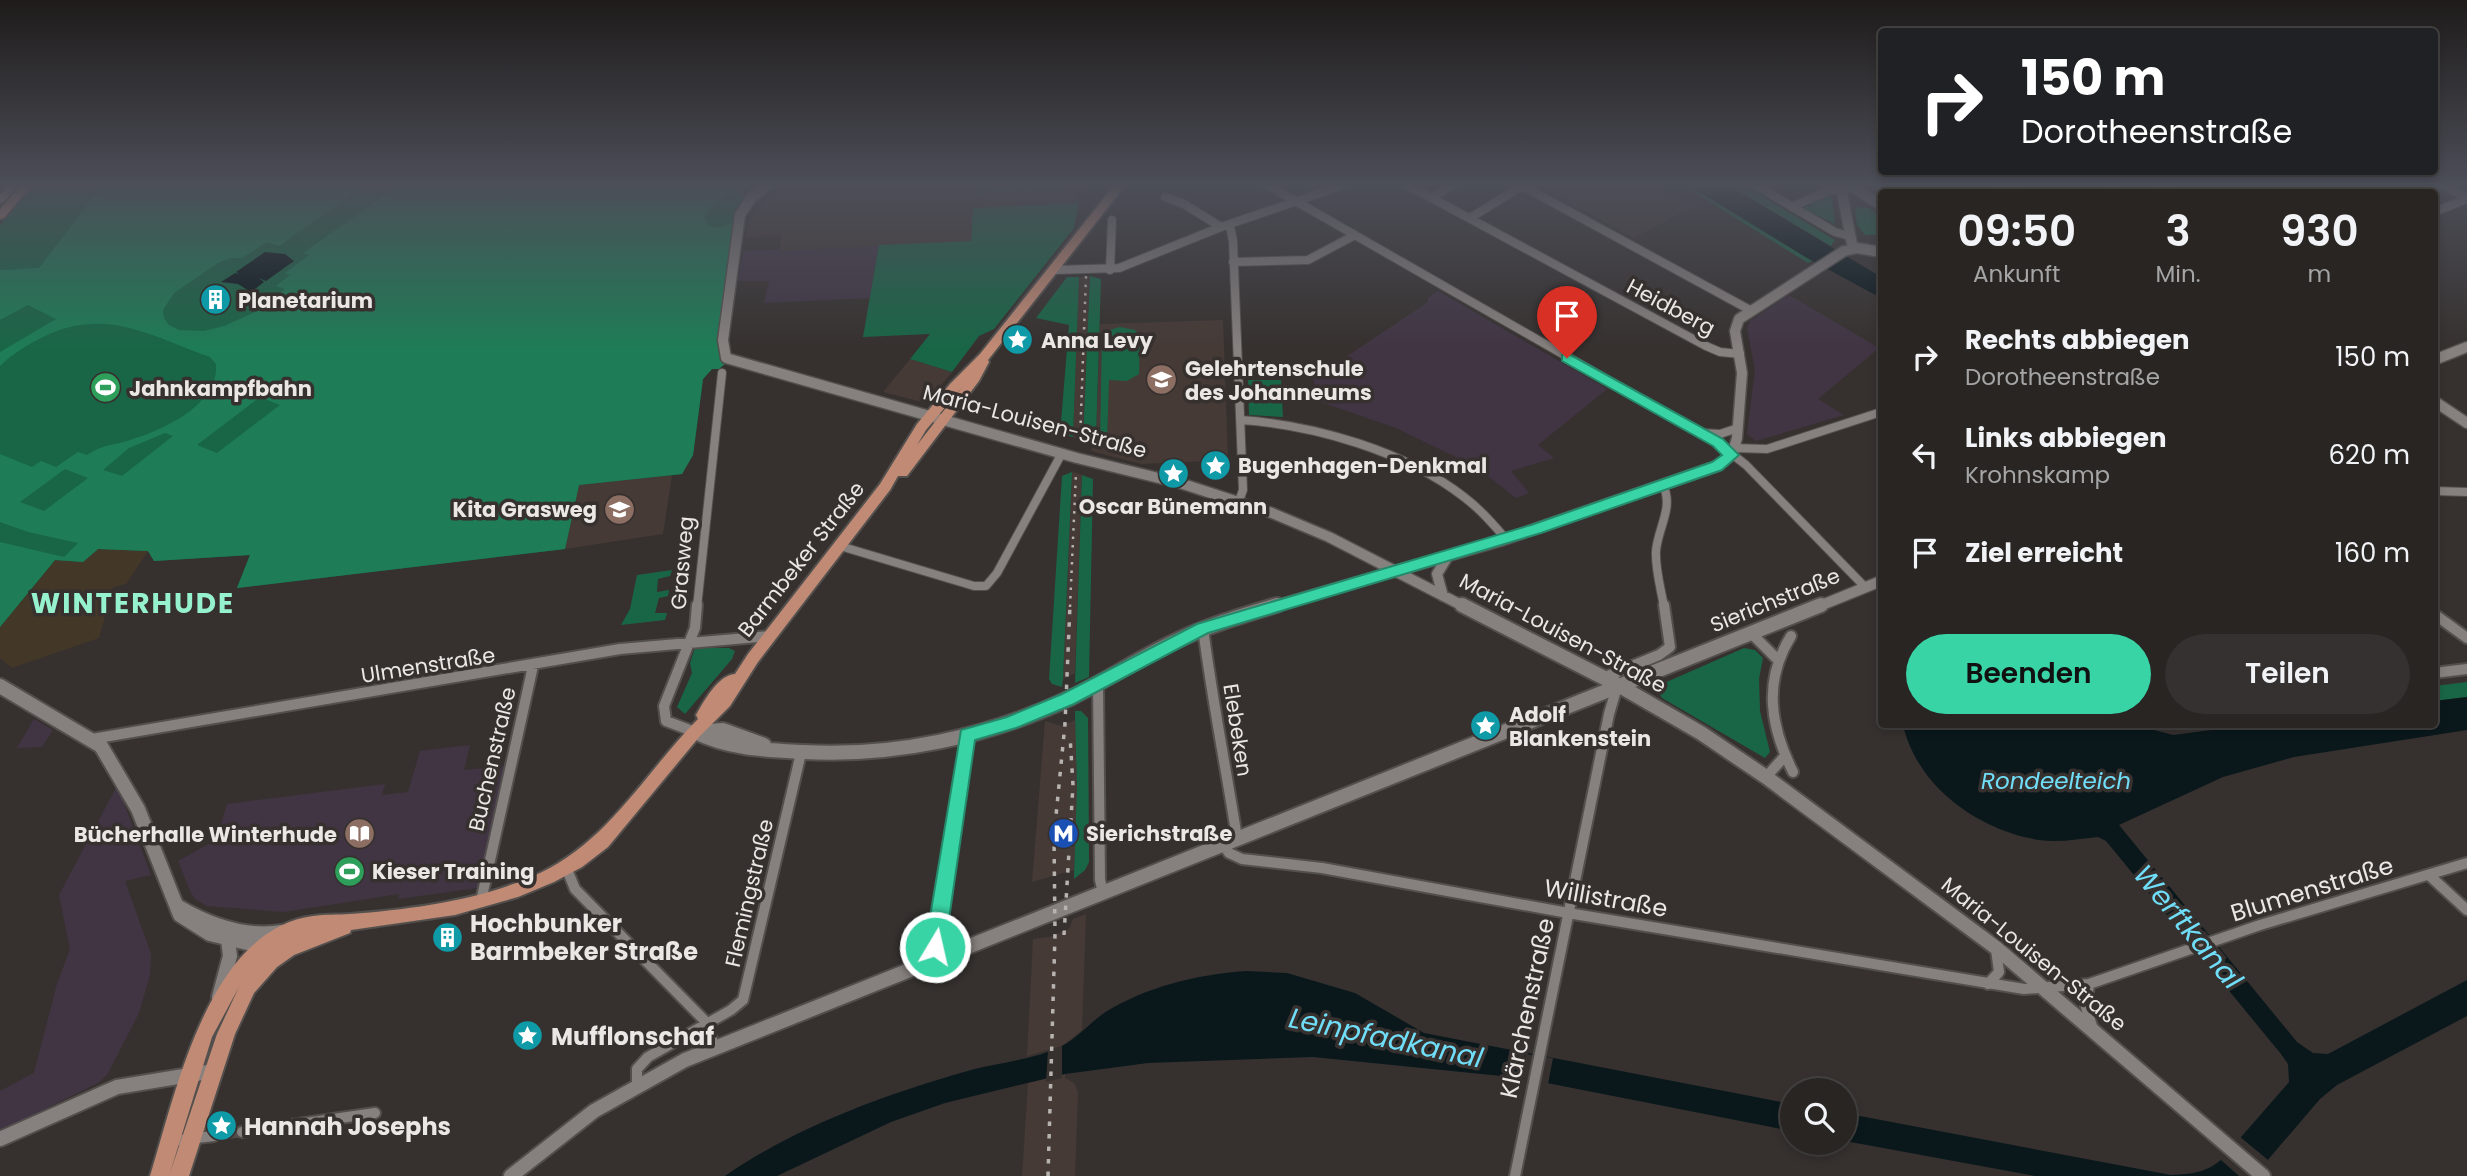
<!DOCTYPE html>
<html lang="de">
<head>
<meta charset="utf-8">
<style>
  :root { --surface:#282523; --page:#343130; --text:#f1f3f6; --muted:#a5a5a6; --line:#444241; --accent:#39d4a5 }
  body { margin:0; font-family:Poppins,sans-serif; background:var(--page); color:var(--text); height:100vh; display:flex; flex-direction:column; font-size:26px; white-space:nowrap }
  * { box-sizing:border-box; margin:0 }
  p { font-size:23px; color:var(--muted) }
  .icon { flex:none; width:38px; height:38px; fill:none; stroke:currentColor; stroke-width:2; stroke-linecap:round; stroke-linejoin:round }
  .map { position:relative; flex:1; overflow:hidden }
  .sheet { position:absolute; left:1878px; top:189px; width:560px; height:539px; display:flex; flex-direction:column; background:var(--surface); border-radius:7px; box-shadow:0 4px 10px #0003,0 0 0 2px var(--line) }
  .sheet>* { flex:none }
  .hud { position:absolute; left:1878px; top:28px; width:560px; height:147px; border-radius:7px; box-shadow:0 4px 10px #0003,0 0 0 2px var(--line); background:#202124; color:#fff; overflow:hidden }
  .fabs { position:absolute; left:1780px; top:1078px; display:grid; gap:14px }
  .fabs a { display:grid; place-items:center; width:77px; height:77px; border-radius:50%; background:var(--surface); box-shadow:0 4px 10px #0003,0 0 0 2px var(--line); font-size:35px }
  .pin { position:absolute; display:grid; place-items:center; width:60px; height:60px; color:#fff; margin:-72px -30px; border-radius:50% 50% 50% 0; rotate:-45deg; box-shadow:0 0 7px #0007 }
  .pin .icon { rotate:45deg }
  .me { position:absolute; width:77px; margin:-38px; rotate:9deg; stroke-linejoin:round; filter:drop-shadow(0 0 5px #0008) }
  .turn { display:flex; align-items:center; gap:24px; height:147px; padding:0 28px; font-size:32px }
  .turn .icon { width:91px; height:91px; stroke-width:2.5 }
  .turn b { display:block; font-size:49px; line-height:60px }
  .eta { display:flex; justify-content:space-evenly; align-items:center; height:119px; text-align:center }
  .eta b { font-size:42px; font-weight:600; line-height:49px }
  .button { display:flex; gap:14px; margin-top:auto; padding:14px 28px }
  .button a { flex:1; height:80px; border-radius:42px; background:var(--accent); color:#111; font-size:28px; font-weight:600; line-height:80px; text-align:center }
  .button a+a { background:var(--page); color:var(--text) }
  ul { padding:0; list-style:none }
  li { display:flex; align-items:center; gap:21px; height:98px; padding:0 28px }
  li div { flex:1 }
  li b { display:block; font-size:26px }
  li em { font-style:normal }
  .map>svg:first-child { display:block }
  .commercial { fill:#413544 }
  .industrial { fill:#433728 }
  .built { fill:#453a36 }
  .green { fill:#196647 }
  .forest { fill:#1e7c56; fill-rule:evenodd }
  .water { fill:#0a181c }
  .pier { fill:#36312f }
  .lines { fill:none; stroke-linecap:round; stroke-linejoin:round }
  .street-tunnel { stroke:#514c4a; stroke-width:10; stroke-dasharray:10 5; stroke-linecap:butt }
  .street-far1-casing { stroke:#524f4d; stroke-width:10 }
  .street-casing { stroke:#524f4d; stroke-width:14 }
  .secondary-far1-casing { stroke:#524f4d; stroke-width:13 }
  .secondary-casing { stroke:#524f4d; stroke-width:18 }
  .primary-casing { stroke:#524f4d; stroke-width:4 }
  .street-far1 { stroke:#86807e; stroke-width:8 }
  .street { stroke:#86807e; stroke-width:10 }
  .secondary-far1 { stroke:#86807e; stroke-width:10 }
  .secondary { stroke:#86807e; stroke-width:14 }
  .primary { fill:#c18a75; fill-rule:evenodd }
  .rail-far1 { stroke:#b6b3b1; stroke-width:2.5; stroke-dasharray:2.5 6; stroke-linecap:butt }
  .rail { stroke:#b6b3b1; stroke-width:3.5; stroke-dasharray:4.5 8; stroke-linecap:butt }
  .route { fill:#39d4a5; stroke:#258a6b; stroke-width:2 }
  .labels { text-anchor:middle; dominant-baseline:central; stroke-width:7; stroke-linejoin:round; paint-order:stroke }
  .poi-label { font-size:21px; font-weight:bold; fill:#eae7e5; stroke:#36312f; text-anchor:start }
  .street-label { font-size:21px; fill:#eae7e5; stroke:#36312f }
  .water-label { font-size:23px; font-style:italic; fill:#70def8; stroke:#36312f }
  .near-street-label { font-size:24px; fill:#eae7e5; stroke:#36312f }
  .near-poi-label { font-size:24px; font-weight:bold; fill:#eae7e5; stroke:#36312f; text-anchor:start }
  .district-label { font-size:28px; font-weight:bold; letter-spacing:2px; fill:#96f1ce; stroke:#36312f }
  .near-water-label { font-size:28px; font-style:italic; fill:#70def8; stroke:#36312f }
</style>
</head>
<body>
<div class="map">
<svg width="2467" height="1176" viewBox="0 0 2467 1176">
  <rect width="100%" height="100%" fill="#36312f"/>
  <!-- commercial -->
  <path class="commercial" d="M879,245L870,298L764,303L769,281H738L743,251Z
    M1438,291L1607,389L1538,445L1554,458L1511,471L1529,493L1516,498L1475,466L1433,446L1396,428L1321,402L1313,379L1428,302V298Z
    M1789,295L1879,348L1818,399L1844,415L1756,441L1747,434L1755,370L1747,328L1750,321Z
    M34,719L53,730L42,747L17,748Z
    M470,745L464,770L504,766L477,888L398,899L399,894L284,912L207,906L195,899L190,891L178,861L216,840L227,804L385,784L382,795L408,792L420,751Z
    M116,788L121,795L151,875L125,881L151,954L150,975L139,1013L107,1075L98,1083L0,1131V1091L34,1073L57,984L70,949L59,895Z"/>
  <!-- industrial -->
  <path class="industrial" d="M98,549L148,551L126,584L113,587L99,638L12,668L0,658V627L55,560L83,562Z"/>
  <!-- built -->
  <path class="built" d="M787,183H1077L1079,203L974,208L971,241L780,251L781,235L746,238L749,221L754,214L777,189Z
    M1546,183H1651L1692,207L1634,238L1540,187Z
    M1090,276L1083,441L1073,437L1079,277Z
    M1223,320L1228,460L1142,464L1091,451L1096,437L1100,324Z
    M910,359L952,372L926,403L883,392Z
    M1072,472L1082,475L1075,673L1063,679Z
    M672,475L663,534L565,549L578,485Z
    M1075,711H1081L1088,718L1089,862L1085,870L1074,879V870L1032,882L1045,721L1061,726L1075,720Z
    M1086,914L1082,1030L1062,1046L1027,1056L1033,939L1049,937L1069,929L1073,919Z
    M1065,1074V1078L1074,1083L1078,1092L1075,1176H1022L1028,1083Z"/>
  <!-- green -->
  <path class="green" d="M36,183H750L740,193L743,194L756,183H764L739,204L733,222L720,337L719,355L723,361L719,369H712L703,379L693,455L682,474L579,485L565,549L237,588L250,555L154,561L148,551L98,549L83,562L55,560L0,627V225Z
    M978,183H981V189L987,191L988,183H1039V188L1049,183L1048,188L1065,186V189L976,193L978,191Z
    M1679,183H1685L1813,260L1808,263Z
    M1725,183H1740L1835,240L1831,246Z
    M1827,196L1832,197L1835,224L1805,209V206L1809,207L1812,205L1810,204Z
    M1079,203L1074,228L994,329L979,336L952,372L910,359L930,334L863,337L879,245L971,241L973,208Z
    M1857,207L1869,208L1881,217V241L1875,235H1865L1857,225L1855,210Z
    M1090,276L1101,279L1096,437L1093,444L1083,441Z
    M1067,277H1079L1073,437L1060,434L1069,325L1036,318Z
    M1120,327L1135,330L1140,336L1139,374L1127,381L1109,380L1107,442H1100L1102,338L1110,330Z
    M1248,380H1281L1283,417L1249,415Z
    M1072,472L1063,679L1062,687L1052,684L1049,679L1062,476Z
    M1082,475L1093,479L1089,677L1075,683Z
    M672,570L670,576L658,579L657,592L669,590L668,596L659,598L655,613H667L665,620L621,625L630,609L637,575Z
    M695,648H729L735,651L732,659L685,714L677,707L692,673L690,663Z
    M1744,648L1755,650L1763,658L1759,679L1760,711L1770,752L1765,758L1662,698L1658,692L1662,684Z
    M2467,682V697L2434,701V686Z
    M1075,711H1081L1088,718L1089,862L1085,870L1074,879L1077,786Z"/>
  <!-- forest -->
  <path class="forest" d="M104,183H368L279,246L267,242L242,258H231L218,263L174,293L163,310L164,318L169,325L179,330L204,331L224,326L253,313L285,289L276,286L290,275L285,273L309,255L303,253L402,183H750C735,196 714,196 704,217L708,226L721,228L727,224H732L719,349L720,359L726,363L719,369H712L703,379L693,455L682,474L579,485L565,549L237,588L250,555L154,561L148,551L98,549L83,562L55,560L0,627V542L64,557L78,543L28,532L0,522V454L32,467L41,461L56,467L78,452L87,455C105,443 114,446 133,439C165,429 219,404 216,364L210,357C150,336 107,307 45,336C29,344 13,353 0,366V352L56,319L28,305L0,320V270L39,268ZM260,397L280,405L217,453L197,445ZM165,433L173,436L122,476L103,470L129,448ZM65,469L88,478L44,511L20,502Z"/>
  <!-- water -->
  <path class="water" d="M1685,183H1725L1881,277V298L1807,258Z
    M265,252L285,254L294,261L266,281L259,278L264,282L251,292L238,284L221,282L235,273L239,274L236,272Z
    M2467,697V730L2294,757L2223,777L2119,825L2297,1042L2313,1053L2328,1054L2467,980V1016L2337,1085L2320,1099L2254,1176H2035L1845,1141L1844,1113L2171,1175C2191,1174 2205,1173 2221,1160L2289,1082L2288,1064L2281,1054L2106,841L2098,837C2079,839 2058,843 2039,840C1977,830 1917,786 1903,725L2132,724L2173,735L2257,724H2434V701Z
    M1246,971L1287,973L1355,993L1424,1033L1792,1104V1131L1521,1078L1313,1057L1148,1063L1065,1074L945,1103L891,1122L777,1176H725C796,1127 881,1096 964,1072C994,1063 1035,1060 1062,1046C1077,1038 1090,1023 1104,1013C1148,986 1195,975 1246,971Z"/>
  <!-- pier -->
  <path class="pier" d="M2205,931L2227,958L2208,965L2185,937Z
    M1062,1046V1078L1046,1082L1048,1050Z
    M1526,1054L1553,1058L1548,1084L1521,1078Z
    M2239,1136L2268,1160L2254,1176H2239L2221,1160Z"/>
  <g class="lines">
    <!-- street-tunnel -->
    <path class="street-tunnel" d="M214,1136L242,1132"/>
    <defs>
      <path id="street-far1" d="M1264,183L1718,443L1746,465L1866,588
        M1404,183L1706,346L1720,352L1740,354
        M1517,183L1750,310
        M1752,183L1835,232L1849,236
        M2011,183L2025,192
        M2105,183L2121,192
        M2439,183L2467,198
        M1983,192L2006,183
        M1165,197L1184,204L1221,227
        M1431,198L1457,183
        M1792,207L1827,191L1841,188
        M2434,212L2467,199
        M1470,218L1522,186
        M1230,225L1233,241L1243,490L1239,501
        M1233,262L1308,260L1355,235
        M1055,270L1119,268L1221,227L1349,183
        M1110,270L1112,220
        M1241,420C1314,425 1405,451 1464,497C1480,509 1493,524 1506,539
        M1702,433L1720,434L1738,428
        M1735,448L1767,449L1881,412
        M1663,485C1674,508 1658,527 1656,551C1655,569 1661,589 1664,607
        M2434,491L2467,492
        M840,546L974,586H986L997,573L1062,453
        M697,607L722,373"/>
      <path id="street" d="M2434,614L2467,638
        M1203,628C1212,699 1226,768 1237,838
        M1751,633L1776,658
        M1791,636C1763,681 1770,726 1793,772
        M2434,673L2467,669
        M1603,678L1659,655L1670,647L1664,605
        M1098,683L1100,880L1103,892
        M695,732L666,721L664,706L695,628L697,605
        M92,739L620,649L770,636
        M1766,777L1785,756
        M1223,844L1229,853L1242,859L1322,868L1568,913L2024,989L2089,984L2260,925L2467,863
        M566,867L575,889L706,1022L715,1048
        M2430,876L2467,910
        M481,901L533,666
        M936,958L935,947L967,736
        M1988,984L1999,972L1996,949
        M2089,984L2086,1007L2092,1026
        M637,1084V1069L648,1057L731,1010L743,1000L801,753
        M242,1132L375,1113
        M171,1141L214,1136
        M1515,1176L1609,714L1617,687"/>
      <path id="secondary-far1" d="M771,183L751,198L740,215L723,340L726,358L1077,458L1183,484L1272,513L1329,537L1465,607
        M1846,183L1841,188L1853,249
        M1846,183L1881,205
        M2149,192L2171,183
        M2434,360L2467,347
        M2434,401L2467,423
        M1443,596L1437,574L1448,556
        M1271,607L1500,541L1717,466L1732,455L1737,438L1742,373L1735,331L1739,319L1844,251L1857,248L1881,252
        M1817,607L1881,581"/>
      <path id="secondary" d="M1462,605L1618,685L1701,733L1766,777L1995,947L2263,1176
        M0,686L101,746L138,809L180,915L210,934L268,948
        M695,732C729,749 766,750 803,752C894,757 988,737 1070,698C1107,680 1141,657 1178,640C1209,625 1244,615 1277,605
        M697,732L723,730L764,745
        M177,906C209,925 244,938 282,932
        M219,997L230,956L228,940
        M0,1139L117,1087L214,1071
        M511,1176L594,1111L685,1060L1821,605"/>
      <path id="primary" d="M9,183H20L4,202L0,203V194Z
        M23,183H34L4,218L0,219V209Z
        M1116,183H1127L988,360L989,362L979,381L907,476H898L890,490L758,662L730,706L700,736L608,847L582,867L554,882L518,897L455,915L351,930L350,933L294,955L277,967L254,993L235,1034L189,1176H150C176,1093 208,930 313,916C325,914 338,915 350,914C414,909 482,900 540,873C610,840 646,771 698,719L696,715C704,701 718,675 735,674L748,654L880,484L917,424L950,384L980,354ZM963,386L917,445L926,430ZM239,987L217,1034L170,1173L212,1037Z"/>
    </defs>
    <!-- street-far1 casing -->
    <use href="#street-far1" class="street-far1-casing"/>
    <!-- street casing -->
    <use href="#street" class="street-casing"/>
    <!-- secondary-far1 casing -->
    <use href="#secondary-far1" class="secondary-far1-casing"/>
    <!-- secondary casing -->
    <use href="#secondary" class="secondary-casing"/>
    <!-- primary casing -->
    <use href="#primary" class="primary-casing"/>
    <!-- street-far1 -->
    <use href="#street-far1" class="street-far1"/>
    <!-- street -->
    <use href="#street" class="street"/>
    <!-- secondary-far1 -->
    <use href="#secondary-far1" class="secondary-far1"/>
    <!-- secondary -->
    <use href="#secondary" class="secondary"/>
    <!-- primary -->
    <use href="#primary" class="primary"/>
    <!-- rail-far1 -->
    <path class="rail-far1" d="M1086,183V192
      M1080,440L1086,276
      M1070,607L1076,473"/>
    <!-- rail -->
    <path class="rail" d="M1064,935L1073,785L1070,736
      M1048,1176L1055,934L1054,836L1065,724L1070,605"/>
  </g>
  <!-- sky -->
  <linearGradient id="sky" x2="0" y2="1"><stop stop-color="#1e1b1a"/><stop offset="0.53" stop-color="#4c4e58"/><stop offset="1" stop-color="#4c4e58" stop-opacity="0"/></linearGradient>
  <rect width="2467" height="348" fill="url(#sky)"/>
  <!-- route -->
  <path class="route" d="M1567,353L1723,439L1739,455L1722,470L1541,533L1208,633L1074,704L1016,728L975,740L945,947L942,954L935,956L928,954L925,947L961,730L1007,717L1062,694L1197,624L1531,525L1712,462L1722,455L1713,446L1562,361V355Z"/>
  <!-- icons -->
  <defs>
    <symbol id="building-disc" viewBox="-11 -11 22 22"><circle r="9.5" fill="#0f9aa8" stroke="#36312f"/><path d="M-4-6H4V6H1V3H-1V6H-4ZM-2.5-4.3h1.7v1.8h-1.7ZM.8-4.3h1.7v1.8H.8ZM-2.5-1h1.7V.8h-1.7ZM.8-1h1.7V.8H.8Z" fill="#fff"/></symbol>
    <symbol id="sight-disc" viewBox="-11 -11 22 22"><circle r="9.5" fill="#0f9aa8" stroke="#36312f"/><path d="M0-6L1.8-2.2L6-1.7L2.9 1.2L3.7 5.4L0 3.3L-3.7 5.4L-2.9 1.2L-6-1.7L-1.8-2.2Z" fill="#fff"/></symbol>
    <symbol id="school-disc" viewBox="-11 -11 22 22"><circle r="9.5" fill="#8d6e63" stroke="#36312f"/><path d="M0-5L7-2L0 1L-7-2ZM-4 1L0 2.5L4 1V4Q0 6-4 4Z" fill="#fff"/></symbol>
    <symbol id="stadium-disc" viewBox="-11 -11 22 22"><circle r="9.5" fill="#2e9e5b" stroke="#36312f"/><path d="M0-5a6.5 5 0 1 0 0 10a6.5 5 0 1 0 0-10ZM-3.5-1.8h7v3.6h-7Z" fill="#fff"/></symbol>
    <symbol id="metro-disc" viewBox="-11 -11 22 22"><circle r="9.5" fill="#1a4fb4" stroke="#36312f"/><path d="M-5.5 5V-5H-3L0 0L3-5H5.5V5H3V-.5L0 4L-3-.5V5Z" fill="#fff"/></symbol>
    <symbol id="library-disc" viewBox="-11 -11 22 22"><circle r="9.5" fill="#8d6e63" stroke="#36312f"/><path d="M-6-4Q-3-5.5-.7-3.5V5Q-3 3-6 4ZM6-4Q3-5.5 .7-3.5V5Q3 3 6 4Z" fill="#fff"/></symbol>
  </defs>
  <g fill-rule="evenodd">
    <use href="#building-disc" x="198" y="282" width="35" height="35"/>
    <use href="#sight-disc" x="1000" y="322" width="35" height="35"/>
    <use href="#school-disc" x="1144" y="362" width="35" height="35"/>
    <use href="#stadium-disc" x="88" y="370" width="35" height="35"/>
    <use href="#sight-disc" x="1198" y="448" width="35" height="35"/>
    <use href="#sight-disc" x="1156" y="456" width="35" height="35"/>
    <use href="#school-disc" x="602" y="492" width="35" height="35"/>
    <use href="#sight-disc" x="1468" y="708" width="35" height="35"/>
    <use href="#metro-disc" x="1046" y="816" width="35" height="35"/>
    <use href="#library-disc" x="342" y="816" width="35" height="35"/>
    <use href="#stadium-disc" x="332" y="854" width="35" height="35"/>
    <use href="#building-disc" x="430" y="920" width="35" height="35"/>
    <use href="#sight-disc" x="510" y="1018" width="35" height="35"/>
    <use href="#sight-disc" x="204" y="1108" width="35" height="35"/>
  </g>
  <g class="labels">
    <!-- poi labels -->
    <g class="poi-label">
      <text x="238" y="300">Planetarium</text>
      <text x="1041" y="340">Anna Levy</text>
      <text x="1185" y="368">Gelehrtenschule<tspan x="1185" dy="24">des Johanneums</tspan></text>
      <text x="129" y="388">Jahnkampfbahn</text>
      <text x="1238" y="465">Bugenhagen-Denkmal</text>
      <text x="1173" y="506" text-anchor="middle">Oscar Bünemann</text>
      <text x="597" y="509" text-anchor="end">Kita Grasweg</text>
      <text x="1509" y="714">Adolf<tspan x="1509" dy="24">Blankenstein</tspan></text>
      <text x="1086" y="833">Sierichstraße</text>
      <text x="337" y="834" text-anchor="end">Bücherhalle Winterhude</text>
      <text x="372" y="871">Kieser Training</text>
    </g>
    <!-- street labels -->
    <g class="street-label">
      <text transform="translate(1671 307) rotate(28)">Heidberg</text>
      <text transform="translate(1035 421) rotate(15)">Maria-Louisen-Straße</text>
      <text transform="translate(801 559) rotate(-52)">Barmbeker Straße</text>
      <text transform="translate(682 563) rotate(-85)">Grasweg</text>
      <text transform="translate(1775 600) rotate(-22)">Sierichstraße</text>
      <text transform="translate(1563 633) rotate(28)">Maria-Louisen-Straße</text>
      <text transform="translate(428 665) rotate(-9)">Ulmenstraße</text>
      <text transform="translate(1238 730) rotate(81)">Elebeken</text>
      <text transform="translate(492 759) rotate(-77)">Buchenstraße</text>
      <text transform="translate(749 893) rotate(-77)">Flemingstraße</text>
      <text transform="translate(2034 954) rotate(39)">Maria-Louisen-Straße</text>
    </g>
    <!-- water labels -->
    <g class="water-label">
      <text x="2056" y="781">Rondeelteich</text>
    </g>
    <!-- near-street labels -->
    <g class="near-street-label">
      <text transform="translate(2312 889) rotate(-17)">Blumenstraße</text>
      <text transform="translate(1606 898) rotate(10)">Willistraße</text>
      <text transform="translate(1527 1008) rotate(-78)">Klärchenstraße</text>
    </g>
    <!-- near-poi labels -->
    <g class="near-poi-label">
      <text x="470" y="923">Hochbunker<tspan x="470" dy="28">Barmbeker Straße</tspan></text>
      <text x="551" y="1036">Mufflonschaf</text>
      <text x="244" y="1126">Hannah Josephs</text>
    </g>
    <!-- district labels -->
    <g class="district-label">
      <text x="133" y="603">WINTERHUDE</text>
    </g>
    <!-- near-water labels -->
    <g class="near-water-label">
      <text transform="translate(2188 927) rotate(50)">Werftkanal</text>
      <text transform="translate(1386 1038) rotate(12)">Leinpfadkanal</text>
    </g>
  </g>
</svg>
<div class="fabs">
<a><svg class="icon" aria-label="search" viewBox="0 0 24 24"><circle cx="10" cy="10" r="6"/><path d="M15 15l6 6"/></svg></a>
</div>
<div class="pin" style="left:1567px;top:358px;background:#d93025"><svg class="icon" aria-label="arrive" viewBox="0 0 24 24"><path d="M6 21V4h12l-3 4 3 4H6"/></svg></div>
<svg class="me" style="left:935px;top:947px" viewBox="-20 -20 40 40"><circle r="17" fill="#39d4a5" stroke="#fff" stroke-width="3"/><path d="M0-11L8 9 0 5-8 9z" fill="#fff"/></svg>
<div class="hud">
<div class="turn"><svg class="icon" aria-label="right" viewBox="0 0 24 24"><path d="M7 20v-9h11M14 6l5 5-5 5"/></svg><div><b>150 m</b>Dorotheenstraße</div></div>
</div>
<section class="sheet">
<div class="eta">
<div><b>09:50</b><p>Ankunft</p></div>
<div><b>3</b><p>Min.</p></div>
<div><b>930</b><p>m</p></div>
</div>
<ul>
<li><svg class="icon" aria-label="right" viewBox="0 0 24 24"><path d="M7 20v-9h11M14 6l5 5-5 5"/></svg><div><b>Rechts abbiegen</b><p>Dorotheenstraße</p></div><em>150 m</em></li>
<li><svg class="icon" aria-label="left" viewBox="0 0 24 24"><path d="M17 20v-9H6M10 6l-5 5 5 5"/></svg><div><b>Links abbiegen</b><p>Krohnskamp</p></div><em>620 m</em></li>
<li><svg class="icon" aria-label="arrive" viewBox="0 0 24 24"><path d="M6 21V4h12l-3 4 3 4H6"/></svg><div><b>Ziel erreicht</b></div><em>160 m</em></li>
</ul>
<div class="button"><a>Beenden</a><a>Teilen</a></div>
</section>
</div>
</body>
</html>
